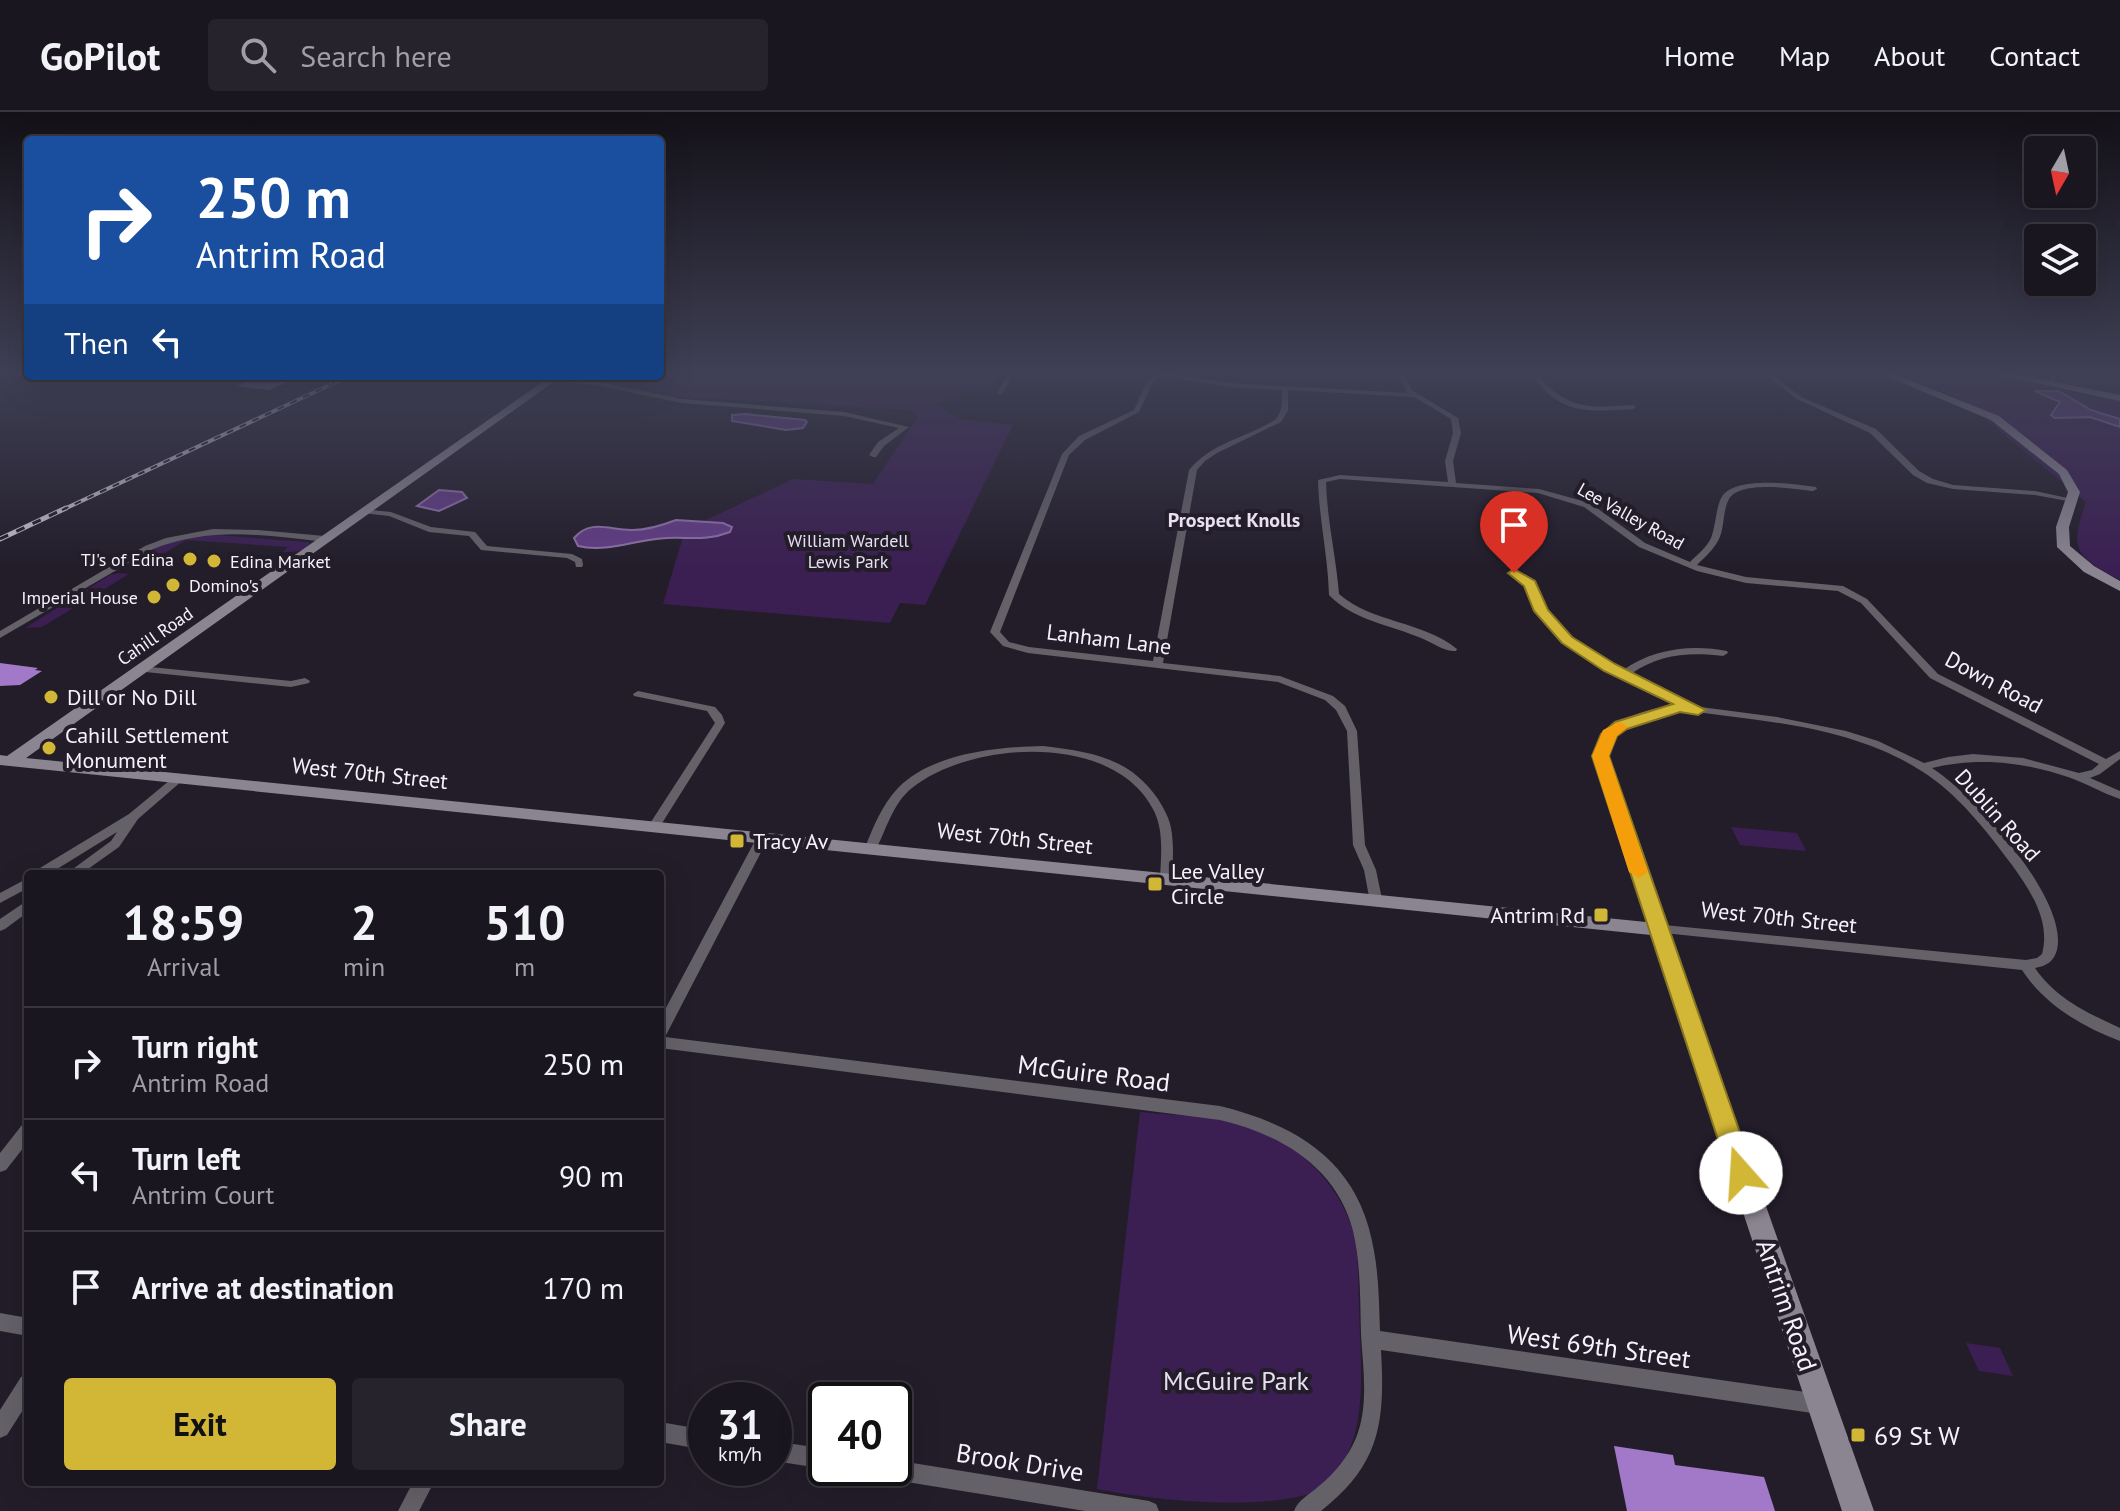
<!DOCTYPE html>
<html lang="en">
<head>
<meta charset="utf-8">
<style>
  :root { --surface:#1a1620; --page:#27232d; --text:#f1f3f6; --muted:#9f9fa5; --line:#38353e; --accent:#d2b635 }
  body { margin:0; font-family:"PT Sans",sans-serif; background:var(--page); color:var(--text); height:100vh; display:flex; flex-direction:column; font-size:30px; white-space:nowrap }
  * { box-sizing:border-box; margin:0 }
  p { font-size:26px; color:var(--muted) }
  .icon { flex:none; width:44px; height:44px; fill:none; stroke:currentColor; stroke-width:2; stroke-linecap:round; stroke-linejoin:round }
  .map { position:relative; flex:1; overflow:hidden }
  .sheet { position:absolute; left:24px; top:758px; width:640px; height:616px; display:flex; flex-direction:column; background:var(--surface); border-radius:8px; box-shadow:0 8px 32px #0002,0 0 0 2px var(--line) }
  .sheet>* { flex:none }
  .guide { position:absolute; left:24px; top:24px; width:640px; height:244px; border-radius:8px; box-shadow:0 8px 32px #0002,0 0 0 2px var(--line); background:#1a4fa0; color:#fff; overflow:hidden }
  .needle { width:52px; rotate:189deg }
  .buttons { position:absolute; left:2024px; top:24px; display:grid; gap:16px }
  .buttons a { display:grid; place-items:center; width:72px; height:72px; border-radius:8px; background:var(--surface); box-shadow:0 8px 32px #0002,0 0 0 2px var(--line); font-size:40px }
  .speed { position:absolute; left:688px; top:1270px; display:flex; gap:16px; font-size:40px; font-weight:700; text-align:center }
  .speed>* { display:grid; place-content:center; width:104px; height:104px; border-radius:50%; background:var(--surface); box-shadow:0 8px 32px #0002,0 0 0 2px var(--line); line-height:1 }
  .speed small { font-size:20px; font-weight:400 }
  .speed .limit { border:4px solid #111; border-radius:12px; background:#fff; color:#111 }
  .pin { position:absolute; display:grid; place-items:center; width:68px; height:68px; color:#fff; margin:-82px -34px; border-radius:50% 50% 50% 0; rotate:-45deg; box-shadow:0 0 8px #0007 }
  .pin .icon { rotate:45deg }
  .me { position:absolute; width:88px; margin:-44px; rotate:341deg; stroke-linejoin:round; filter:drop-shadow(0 0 6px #0008) }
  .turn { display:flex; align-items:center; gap:28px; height:168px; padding:0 40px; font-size:36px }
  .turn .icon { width:104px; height:104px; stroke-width:2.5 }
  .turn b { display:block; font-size:56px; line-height:68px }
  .then { display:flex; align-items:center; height:76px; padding:0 40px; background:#0003; gap:16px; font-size:30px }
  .eta { display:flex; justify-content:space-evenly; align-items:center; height:136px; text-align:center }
  .eta b { font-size:48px; font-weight:700; line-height:56px }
  .action { display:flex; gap:16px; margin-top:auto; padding:16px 40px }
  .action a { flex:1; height:92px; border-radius:8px; background:var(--accent); color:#111; font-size:32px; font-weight:700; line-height:92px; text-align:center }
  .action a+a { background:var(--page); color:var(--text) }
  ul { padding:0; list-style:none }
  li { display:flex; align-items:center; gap:24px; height:112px; padding:0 40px; border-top:2px solid var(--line) }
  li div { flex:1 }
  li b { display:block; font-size:30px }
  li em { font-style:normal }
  header { display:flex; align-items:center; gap:48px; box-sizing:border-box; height:112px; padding:0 40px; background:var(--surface); border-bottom:2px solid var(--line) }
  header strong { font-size:38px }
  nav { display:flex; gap:44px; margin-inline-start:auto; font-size:28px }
  .search { width:560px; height:72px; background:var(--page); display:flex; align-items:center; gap:20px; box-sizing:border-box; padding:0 28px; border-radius:8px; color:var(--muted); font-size:30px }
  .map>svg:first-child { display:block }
  .green { fill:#3b1f53 }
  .water { fill:#633c86; stroke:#8f73a9; stroke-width:2 }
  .building { fill:#a179c8 }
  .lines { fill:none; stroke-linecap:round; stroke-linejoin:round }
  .street { fill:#646168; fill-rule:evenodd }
  .secondary { fill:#8b8591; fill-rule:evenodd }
  .rail-far1-casing { stroke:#c6c2cc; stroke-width:4 }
  .rail-casing { stroke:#c6c2cc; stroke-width:5 }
  .rail-far1 { stroke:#231d2a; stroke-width:2; stroke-dasharray:7; stroke-linecap:butt }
  .rail { stroke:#231d2a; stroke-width:3; stroke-dasharray:9; stroke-linecap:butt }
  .route { fill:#d2b635; stroke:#887622; stroke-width:2 }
  .slow { fill:#f59e0b }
  .poi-dot { fill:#d2b635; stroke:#231d2a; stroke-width:3 }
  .labels { text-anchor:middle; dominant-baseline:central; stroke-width:8; stroke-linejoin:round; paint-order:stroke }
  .far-street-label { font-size:18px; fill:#f6f2fc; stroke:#231d2a }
  .far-park-label { font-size:18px; fill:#e8def3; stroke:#231d2a }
  .far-poi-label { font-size:18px; fill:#f6f2fc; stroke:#231d2a; text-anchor:end }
  .far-neighbourhood-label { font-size:20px; font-weight:bold; fill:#e8e0f2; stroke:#231d2a }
  .street-label { font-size:22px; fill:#f6f2fc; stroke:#231d2a }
  .poi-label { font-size:22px; fill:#f6f2fc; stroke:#231d2a; text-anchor:start }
  .near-street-label { font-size:26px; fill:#f6f2fc; stroke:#231d2a }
  .near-park-label { font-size:26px; fill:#e8def3; stroke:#231d2a }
  .near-poi-label { font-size:26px; fill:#f6f2fc; stroke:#231d2a; text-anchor:start }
</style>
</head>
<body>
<header>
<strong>GoPilot</strong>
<div class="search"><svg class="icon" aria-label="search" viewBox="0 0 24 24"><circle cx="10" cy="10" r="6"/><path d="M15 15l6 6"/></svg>Search here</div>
<nav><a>Home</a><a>Map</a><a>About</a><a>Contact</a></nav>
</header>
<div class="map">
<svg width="2120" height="1399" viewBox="0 0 2120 1399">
  <rect width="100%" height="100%" fill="#231d2a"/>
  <!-- green -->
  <path class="green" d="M660,262H1001L993,276L951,283L935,293L961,307L1013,313L925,493L900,491L890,511L663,492L685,418L793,367L873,372L918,304L910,298L672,284L571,264Z
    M1896,262H2120V468C2075,444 2069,438 2086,390L1960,286Z
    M204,422L307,430L310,431C304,440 294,440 283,440L288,435L186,428L150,450L135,448L166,430Z
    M119,461L129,462L42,515L25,516L110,463Z
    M1731,715L1797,721L1806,739L1740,733Z
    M1140,1000C1189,1005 1251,1003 1292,1035C1315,1054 1336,1076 1348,1105C1360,1132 1358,1165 1359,1194C1360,1255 1374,1339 1316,1380C1258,1399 1160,1389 1097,1377Z
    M1966,1231L2000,1236L2013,1264L1979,1259Z"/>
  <!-- water -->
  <path class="water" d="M2035,279H2059L2091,298L2120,307V315L2090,305L2055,306L2051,303L2060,290Z
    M745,302L805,308L807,310L803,316L786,318L732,309V303Z
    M439,378L462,380L467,386L439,399L417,394Z
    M676,408L723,411L732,415L730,420C707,429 690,425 667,426C637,427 607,441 578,434L574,426C591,406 611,419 633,418C647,418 663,413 676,408Z"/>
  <!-- building -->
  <path class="building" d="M260,264H301L269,278L236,274Z
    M0,551L38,556L35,558L42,559L20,573L0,574Z
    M1614,1334L1673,1343L1675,1353L1764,1365L1775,1399H1627Z"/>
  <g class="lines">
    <!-- street -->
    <path class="street" d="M1008,262H1014L1002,282H998L997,281Z
      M1156,262H1172L1229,271L1407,281L1398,262H1404L1412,278L1458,306L1461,321L1453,349L1456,371L1539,377L1590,391L1645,431L1690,450C1697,443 1707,435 1711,426C1716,414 1716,392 1723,383C1739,364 1794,372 1816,375L1817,377L1813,379C1794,377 1741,368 1729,387C1722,400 1725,417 1718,429C1713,438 1704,446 1697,453L1746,465L1843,474L1867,487L1938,562L2106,647L2120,639V647L2100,662L2090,666L2120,679V687C2102,681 2086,671 2068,665C2024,650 1978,645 1932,656C1973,682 2069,787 2057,838C2054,849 2047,854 2035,856C2056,887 2088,901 2120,916V929C2082,915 2044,892 2022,858L1654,820L1595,644C1608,605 1642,599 1678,592L1605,557L1564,530L1537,499L1526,473L1509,461L1511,459C1534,459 1537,484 1547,499C1565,526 1595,544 1623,558C1653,537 1691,532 1727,539L1728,541L1723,544C1690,540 1659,542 1631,562L1692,591L1693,594L1777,605L1846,619L1878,629L1924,651L1948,645L1973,642L2023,646L2079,661L2092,658L2099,652L1930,566L1861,491L1838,479L1746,471L1697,459L1639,435L1584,395L1538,381L1340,367L1326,370C1327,408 1336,444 1339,482C1372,511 1423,509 1457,537L1456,539C1444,540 1432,530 1421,526C1390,513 1353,508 1329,483C1328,444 1319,407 1318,368L1340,363L1448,370L1445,349L1453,321L1451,307L1414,285L1288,278V299L1281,310L1217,341L1205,349L1197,358L1163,551L1280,564L1333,584L1345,594L1357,619L1365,733L1376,758L1382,787L1380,790H1370L1364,758L1353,733L1347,619L1336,598L1325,588L1278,570L1028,541L1003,534L990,520L1062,342L1079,324L1134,298L1146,271ZM1161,264L1229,275L1282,278C1282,289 1283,298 1276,307C1247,326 1212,330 1189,358L1153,549L1029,535L1009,530L1000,520L1069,343L1085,328L1139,300L1152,272ZM1679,598C1763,609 1857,614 1929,664C1962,687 1988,721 2012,753C2030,778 2051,809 2042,842L2037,846L2026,848L1664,813L1607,644C1617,610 1648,605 1679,598Z
      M1531,262H1537C1566,298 1590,296 1633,293L1636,295L1633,297C1586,300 1561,303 1531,262Z
      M1764,262H1771L1801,285L1876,317L1919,359L1933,367L1953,373L2035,379L2077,388L2073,390L2035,383L1953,377L1927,371L1913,363L1870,321L1797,287Z
      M2052,262H2058L2052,271H2048Z
      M204,264H213L199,270L196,268Z
      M551,266L595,269L682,287L844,300L909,315L884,334L876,345H873L869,343L878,330L899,316L844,304L682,291L595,273L549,269V267Z
      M362,397L391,400L431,415L475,420L487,434L572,442L582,447L583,453L582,455H576L575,450L567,446L481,438L469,424L429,420L389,404L362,401Z
      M213,417L258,418L325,424L329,427L325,430C264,423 210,414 151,438L0,526V519L145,434L166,426Z
      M140,554L291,569L305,566L310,569L309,571L291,575L136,559L135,557Z
      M638,579L715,595L722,603L725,611L659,716L655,717L649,713L715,611L707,599L634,584L633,582Z
      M1043,634C1091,640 1129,645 1158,687C1164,697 1169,705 1171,716C1174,732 1173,749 1172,766L1171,769L1166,770L1160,766C1161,745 1164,719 1154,699C1115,620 972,628 912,676C892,692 887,717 875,739L871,740L865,736C873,715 882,693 898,676C932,641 997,635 1043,634Z
      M179,662L183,664L185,666L183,668L138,707L119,735L81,762H66L111,729L117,720L49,762H34L35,759L129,702L175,664Z
      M763,721L769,725L665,925L1220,994C1301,1014 1360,1052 1374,1139C1379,1166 1379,1193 1380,1219L1819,1282L1826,1285L1829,1292L1826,1299L1819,1302L1381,1238C1385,1309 1381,1352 1321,1399H1294C1298,1388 1310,1382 1319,1374C1335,1361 1348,1345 1356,1326C1369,1294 1363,1256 1361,1223C1360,1188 1361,1153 1353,1119C1337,1055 1280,1022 1220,1008L660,936V907L757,725Z
      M28,766V776L0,791V781Z
      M28,788V800L5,817L0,819V807Z
      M28,1011V1030L6,1058L0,1060V1041L22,1013Z
      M0,1201L28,1206V1224L0,1219Z
      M28,1262V1290L7,1323L0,1326V1298L21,1265Z
      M660,1310L706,1318V1338L660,1330Z
      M774,1329L826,1337V1356H829L826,1357L774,1349Z
      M894,1348L1149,1389L1156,1392L1159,1399H1085L882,1366L875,1363L872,1356H894Z
      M413,1370H434L419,1399H398Z"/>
    <!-- secondary -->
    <path class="secondary" d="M1881,262H1894L1999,304L2067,358L2080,380L2069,415L2070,434L2094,454L2120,469V479L2084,460L2057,435L2056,415L2068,380L2059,362L1991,308Z
      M1995,262H2013L2120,283V289Z
      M551,264H562L26,646L1666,812L1874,1399H1842L1651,823L0,653V643L7,644Z"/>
    <defs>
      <path id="rail-far1" d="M62,398L349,264"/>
      <path id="rail" d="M0,427L66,396"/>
    </defs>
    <!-- rail-far1 casing -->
    <use href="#rail-far1" class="rail-far1-casing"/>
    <!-- rail casing -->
    <use href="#rail" class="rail-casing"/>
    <!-- rail-far1 -->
    <use href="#rail-far1" class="rail-far1"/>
    <!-- rail -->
    <use href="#rail" class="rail"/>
  </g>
  <!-- sky -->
  <linearGradient id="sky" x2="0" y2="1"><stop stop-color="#131017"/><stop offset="0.57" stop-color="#3f4055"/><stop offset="1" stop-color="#3f4055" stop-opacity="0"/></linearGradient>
  <rect width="2120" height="457" fill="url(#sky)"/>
  <!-- route -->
  <path class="route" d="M1514,457L1535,469L1548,498L1572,525L1615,552L1706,598L1698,603L1680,600L1627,617L1617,624L1609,644L1754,1061L1750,1069L1741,1072L1732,1069L1729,1061L1592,644L1601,622L1615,610L1673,592L1604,559L1562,531L1534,499L1524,474L1508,461Z"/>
  <!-- slow -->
  <path class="slow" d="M1620,610L1628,615L1617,624L1609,644L1648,760L1639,766L1629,760L1592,644L1603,618Z"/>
  <!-- markers -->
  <g class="poi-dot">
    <circle cx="190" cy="447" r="8"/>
    <circle cx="214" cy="449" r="8"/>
    <circle cx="173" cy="473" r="8"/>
    <circle cx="154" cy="485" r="8"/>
    <circle cx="51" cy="585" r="8"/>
    <circle cx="49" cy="636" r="8"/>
    <rect x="729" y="721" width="16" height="16" rx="4"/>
    <rect x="1147" y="764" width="16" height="16" rx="4"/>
    <rect x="1593" y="795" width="16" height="16" rx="4"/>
    <rect x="1850" y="1315" width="16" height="16" rx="4"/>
  </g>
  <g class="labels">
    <!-- far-street labels -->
    <g class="far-street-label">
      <text transform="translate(1631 404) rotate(29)">Lee Valley Road</text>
      <text transform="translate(155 524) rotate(-35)">Cahill Road</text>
    </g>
    <!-- far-park labels -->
    <g class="far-park-label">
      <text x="848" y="428">William Wardell<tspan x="848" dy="21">Lewis Park</tspan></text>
    </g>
    <!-- far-poi labels -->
    <g class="far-poi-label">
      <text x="174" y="447">TJ's of Edina</text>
      <text x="230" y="449" text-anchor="start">Edina Market</text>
      <text x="189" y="473" text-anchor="start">Domino's</text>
      <text x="138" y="485">Imperial House</text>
    </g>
    <!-- far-neighbourhood labels -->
    <g class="far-neighbourhood-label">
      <text x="1234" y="408">Prospect Knolls</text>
    </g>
    <!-- street labels -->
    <g class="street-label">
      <text transform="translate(1109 527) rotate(7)">Lanham Lane</text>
      <text transform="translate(1994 570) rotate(28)">Down Road</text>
      <text transform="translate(370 661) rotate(6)">West 70th Street</text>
      <text transform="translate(1998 703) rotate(48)">Dublin Road</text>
      <text transform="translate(1015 726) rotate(6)">West 70th Street</text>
      <text transform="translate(1779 805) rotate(6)">West 70th Street</text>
    </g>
    <!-- poi labels -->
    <g class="poi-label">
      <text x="67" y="585">Dill or No Dill</text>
      <text x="65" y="623">Cahill Settlement<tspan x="65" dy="25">Monument</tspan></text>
      <text x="753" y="729">Tracy Av</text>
      <text x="1171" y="759">Lee Valley<tspan x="1171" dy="25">Circle</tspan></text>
      <text x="1585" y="803" text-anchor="end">Antrim Rd</text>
    </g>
    <!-- near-street labels -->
    <g class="near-street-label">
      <text transform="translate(1094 961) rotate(7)">McGuire Road</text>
      <text transform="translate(1787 1193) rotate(71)">Antrim Road</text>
      <text transform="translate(1599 1234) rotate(8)">West 69th Street</text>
      <text transform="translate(1020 1350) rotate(9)">Brook Drive</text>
    </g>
    <!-- near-park labels -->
    <g class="near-park-label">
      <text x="1236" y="1268">McGuire Park</text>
    </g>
    <!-- near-poi labels -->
    <g class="near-poi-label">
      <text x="1874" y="1323">69 St W</text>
    </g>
  </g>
</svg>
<div class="buttons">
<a><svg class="needle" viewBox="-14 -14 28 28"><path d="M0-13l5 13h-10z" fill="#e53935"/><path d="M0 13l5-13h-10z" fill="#9f9fa5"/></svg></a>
<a><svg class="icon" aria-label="layers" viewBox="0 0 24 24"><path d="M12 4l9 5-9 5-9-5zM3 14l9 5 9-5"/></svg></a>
</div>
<div class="speed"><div>31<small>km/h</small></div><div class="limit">40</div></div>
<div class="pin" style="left:1514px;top:461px;background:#d93025"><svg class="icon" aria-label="arrive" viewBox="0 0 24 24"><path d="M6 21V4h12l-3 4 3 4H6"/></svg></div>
<svg class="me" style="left:1741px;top:1061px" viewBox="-20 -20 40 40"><circle r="19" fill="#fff"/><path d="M0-13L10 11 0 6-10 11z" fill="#d2b635"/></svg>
<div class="guide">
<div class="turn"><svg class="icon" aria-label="right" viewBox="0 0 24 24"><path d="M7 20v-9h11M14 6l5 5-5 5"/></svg><div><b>250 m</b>Antrim Road</div></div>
<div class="then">Then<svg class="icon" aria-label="left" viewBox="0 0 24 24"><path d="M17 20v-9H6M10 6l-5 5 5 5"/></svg></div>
</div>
<section class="sheet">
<div class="eta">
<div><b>18:59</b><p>Arrival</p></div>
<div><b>2</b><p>min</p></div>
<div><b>510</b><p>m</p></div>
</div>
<ul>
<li><svg class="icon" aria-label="right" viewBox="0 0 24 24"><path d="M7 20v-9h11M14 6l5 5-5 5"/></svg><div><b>Turn right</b><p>Antrim Road</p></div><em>250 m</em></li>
<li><svg class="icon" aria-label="left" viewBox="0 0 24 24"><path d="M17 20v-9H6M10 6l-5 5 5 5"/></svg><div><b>Turn left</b><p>Antrim Court</p></div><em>90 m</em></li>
<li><svg class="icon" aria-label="arrive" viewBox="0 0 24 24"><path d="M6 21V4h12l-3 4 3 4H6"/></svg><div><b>Arrive at destination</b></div><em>170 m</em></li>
</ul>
<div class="action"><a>Exit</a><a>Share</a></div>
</section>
</div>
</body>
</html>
